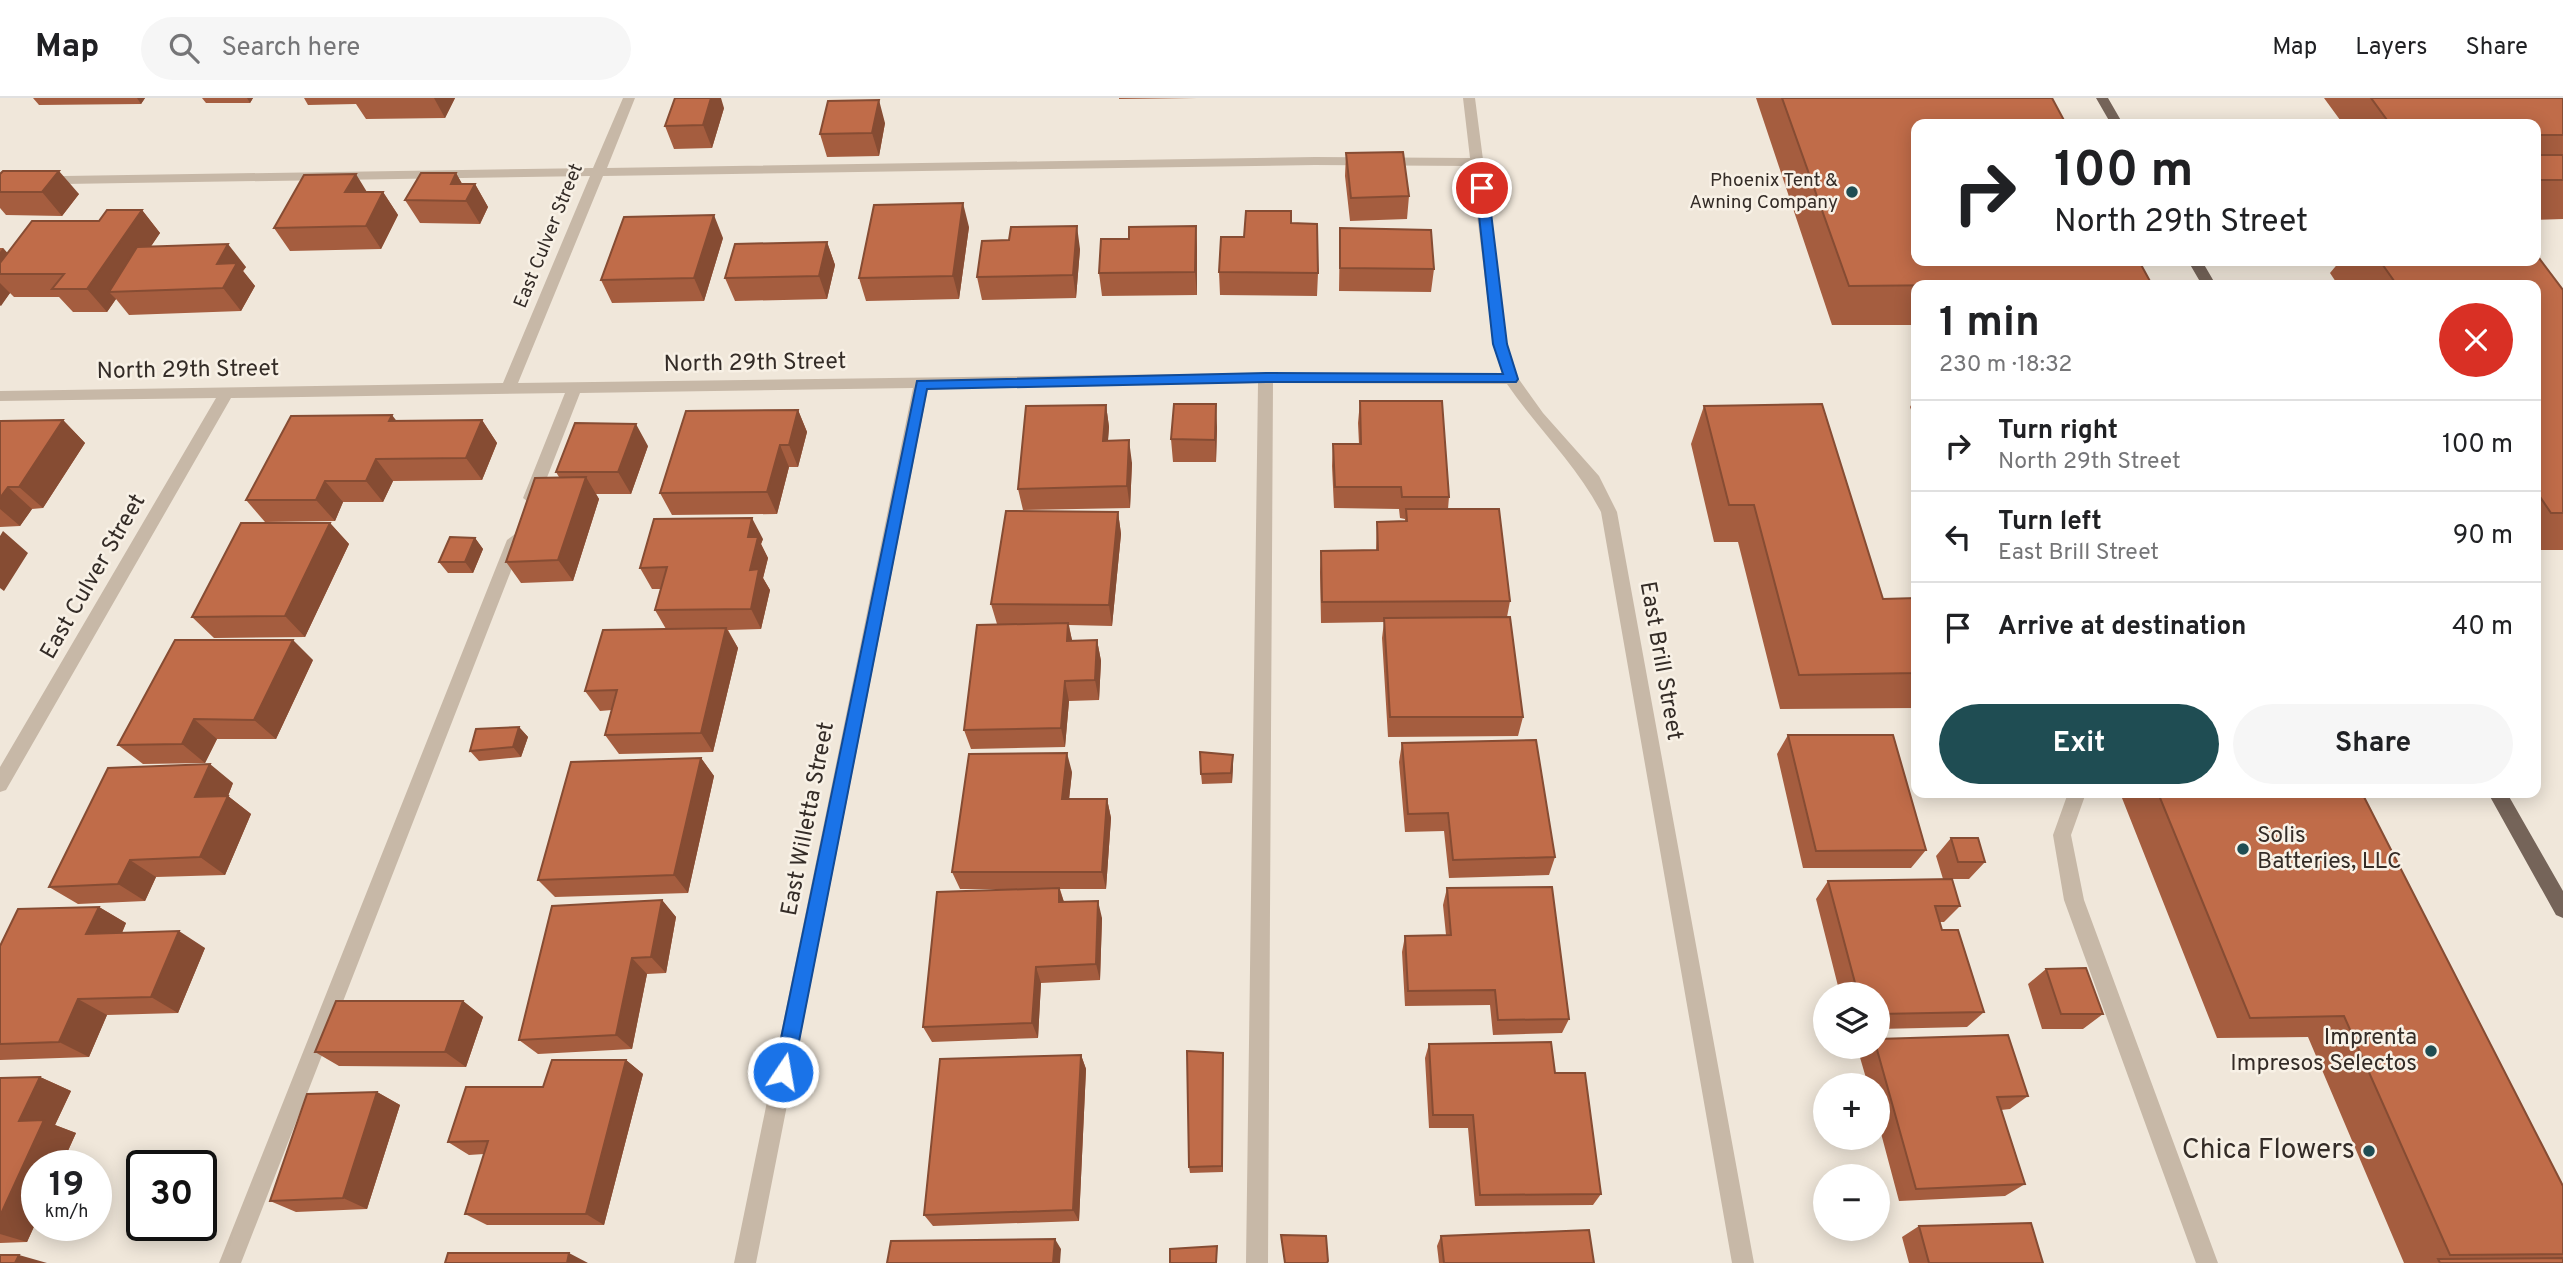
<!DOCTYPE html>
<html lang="en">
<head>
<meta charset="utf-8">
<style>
  :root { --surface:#fff; --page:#f6f6f6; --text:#202124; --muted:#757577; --line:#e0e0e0; --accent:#1f4d53 }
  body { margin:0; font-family:Overpass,sans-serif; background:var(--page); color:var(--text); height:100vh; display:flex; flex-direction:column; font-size:26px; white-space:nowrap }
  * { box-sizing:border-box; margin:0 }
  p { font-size:23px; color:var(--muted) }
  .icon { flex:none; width:38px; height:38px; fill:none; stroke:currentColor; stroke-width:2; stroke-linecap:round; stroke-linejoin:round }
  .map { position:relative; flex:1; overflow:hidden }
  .panel { position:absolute; left:1911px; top:182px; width:630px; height:518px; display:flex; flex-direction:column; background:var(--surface); border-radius:14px; box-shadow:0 4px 18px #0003 }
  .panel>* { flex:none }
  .hud { position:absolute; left:1911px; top:21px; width:630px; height:147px; border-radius:14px; box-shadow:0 4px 18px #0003; background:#fff; color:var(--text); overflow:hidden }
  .buttons { position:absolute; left:1813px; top:884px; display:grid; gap:14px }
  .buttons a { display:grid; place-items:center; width:77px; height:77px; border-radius:50%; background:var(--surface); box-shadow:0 4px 18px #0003; font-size:35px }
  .speed { position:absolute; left:21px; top:1052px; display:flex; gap:14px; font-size:35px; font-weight:700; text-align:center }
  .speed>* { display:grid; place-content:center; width:91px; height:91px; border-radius:50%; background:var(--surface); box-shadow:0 4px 18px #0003; line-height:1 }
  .speed small { font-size:18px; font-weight:400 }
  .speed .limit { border:4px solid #111; border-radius:10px; background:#fff; color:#111 }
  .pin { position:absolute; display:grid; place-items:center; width:60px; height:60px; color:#fff; margin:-30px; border:4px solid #fff; border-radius:50%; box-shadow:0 2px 7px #0007 }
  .me { position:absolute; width:77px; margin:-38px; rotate:12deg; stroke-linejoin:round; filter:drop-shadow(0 0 5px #0008) }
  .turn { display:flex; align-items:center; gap:24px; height:147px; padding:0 28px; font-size:32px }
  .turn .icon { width:91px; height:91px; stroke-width:2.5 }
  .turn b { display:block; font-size:49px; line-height:60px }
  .round { display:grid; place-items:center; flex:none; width:74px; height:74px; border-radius:37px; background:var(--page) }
  .summary { display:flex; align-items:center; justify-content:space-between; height:119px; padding:0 28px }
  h1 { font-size:42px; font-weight:700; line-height:52px }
  .primary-button { display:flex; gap:14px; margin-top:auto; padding:14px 28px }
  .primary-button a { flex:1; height:80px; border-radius:42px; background:var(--accent); color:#fff; font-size:28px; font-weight:700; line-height:80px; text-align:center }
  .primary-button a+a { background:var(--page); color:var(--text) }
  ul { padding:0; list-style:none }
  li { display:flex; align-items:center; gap:21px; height:91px; padding:0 28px; border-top:2px solid var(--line) }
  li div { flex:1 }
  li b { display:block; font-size:26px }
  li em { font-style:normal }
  header { display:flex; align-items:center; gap:42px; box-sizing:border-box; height:98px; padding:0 35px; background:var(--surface); border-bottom:2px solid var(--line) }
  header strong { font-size:33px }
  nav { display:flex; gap:38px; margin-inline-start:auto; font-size:24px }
  .search { width:490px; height:63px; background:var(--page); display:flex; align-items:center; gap:18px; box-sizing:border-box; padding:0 24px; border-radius:38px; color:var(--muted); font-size:26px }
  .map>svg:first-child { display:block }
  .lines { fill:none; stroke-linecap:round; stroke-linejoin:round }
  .minor { fill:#c7b8a7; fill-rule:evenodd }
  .major { fill:#756459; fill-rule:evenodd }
  .wall { fill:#a55d3f }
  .shaded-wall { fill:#864c33 }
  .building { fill:#c06c49; stroke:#864c33; stroke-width:2 }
  .route { fill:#1a73e8; stroke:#114b97; stroke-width:2 }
  .poi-dot { fill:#1f4d53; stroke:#f8f1e6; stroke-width:2.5 }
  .labels { text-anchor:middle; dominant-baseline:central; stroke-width:5; stroke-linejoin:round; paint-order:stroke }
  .far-poi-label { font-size:19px; fill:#342c27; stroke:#f8f1e6; text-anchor:end }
  .far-street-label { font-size:19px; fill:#342c27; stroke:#f8f1e6 }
  .street-label { font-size:23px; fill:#342c27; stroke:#f8f1e6 }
  .poi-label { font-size:23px; fill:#342c27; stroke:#f8f1e6; text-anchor:start }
  .near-poi-label { font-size:28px; fill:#342c27; stroke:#f8f1e6; text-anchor:end }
</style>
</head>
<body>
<header>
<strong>Map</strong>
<div class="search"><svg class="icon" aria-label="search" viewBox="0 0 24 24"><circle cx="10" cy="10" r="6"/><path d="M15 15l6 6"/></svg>Search here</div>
<nav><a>Map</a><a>Layers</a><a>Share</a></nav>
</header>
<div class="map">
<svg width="2563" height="1165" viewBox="0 0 2563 1165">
  <rect width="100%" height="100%" fill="#f0e7da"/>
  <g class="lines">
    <!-- minor -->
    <path class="minor" d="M623,0H635L607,70L1315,59L1470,60L1463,0H1475L1507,246L1518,280L1543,315L1599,378L1617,414L1754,1165H1732L1601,414C1577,367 1537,330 1507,286L1273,285L1268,1165H1246L1258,285L928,290L756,1165H734L913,290L580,295L539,400L531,406L523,400L565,295L231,300L6,692L0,694V669L216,300L0,303V293L503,285L590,78L0,87V79L593,70ZM1315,67L1471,68L1493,246L1502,276L1266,275L518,285L603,78Z
      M515,436L523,442L241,1165H219L507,442Z
      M2068,695H2086L2071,737L2084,802L2218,1165H2196L2064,802L2053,737Z"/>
    <!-- major -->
    <path class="major" d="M2096,0H2108L2123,26H2111Z
      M2188,163H2202L2216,187H2202Z
      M2488,695H2507L2563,793V820L2556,817Z"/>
  </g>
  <!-- wall -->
  <path class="wall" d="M33,0H145L141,6L39,7Z
    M202,0H253L250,5H206Z
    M304,0H455L445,20L366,21L356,6L308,7Z
    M1119,0H1197L1119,1Z
    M1756,0H2052L2151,185L2150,187H1916V227H1832Z
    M2324,0H2563V121L2536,122V26H2343Z
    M724,10L712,50L674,51L665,28Z
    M885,25L879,58L827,59L820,36Z
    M1346,55L1409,98L1407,121L1350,123L1345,78Z
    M456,75L462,86H475L488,109L480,126L420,125L405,102Z
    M0,76L79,96L62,118L6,117L0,110Z
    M367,94H383L398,117L381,151L290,153L274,130Z
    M142,112L160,135L151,148L246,169L243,173L255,188L241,213L129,217L116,201L107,214H73L59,199H14L10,195L0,208V150H3L7,155L99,123Z
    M1291,125L1318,175L1317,198L1220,197L1219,174L1244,139Z
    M1196,128L1197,151V197L1102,198L1099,175L1129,141Z
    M969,129L959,201L866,203L859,180Z
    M1340,130L1434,171L1431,194L1339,193Z
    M723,140L704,203L612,205L601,182Z
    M1009,142L1080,151L1076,200L982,202L977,179Z
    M827,144L835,167L827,201L735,203L725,180Z
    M2340,163H2536L2563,192V452H2536V187H2338L2330,175Z
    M1916,297V325L1910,309Z
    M1360,303L1449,399L1448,411L1510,503L1507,519L1523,619L1518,638L1388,639L1382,540L1384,524L1321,525L1320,474L1321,453L1376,452L1377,424L1405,423V421L1400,420L1399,411L1334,410L1332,368L1333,346H1359L1358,325Z
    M1106,307L1109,329L1108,343L1132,365L1130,410L1023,412L1018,391Z
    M1704,308L1883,501L1916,500V610L1780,611L1738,444H1714L1691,346Z
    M798,312L807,334L798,369H789L777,416L672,417L660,395Z
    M63,322L85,345L43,410L32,411L20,428L0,429V323Z
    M482,322L497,345L482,382L393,383L383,404H343L335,423L265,424L246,402L397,323Z
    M1217,329L1216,364H1173L1171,341Z
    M648,348L631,396H596L599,401L573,483L521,485L506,464L559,379L556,374Z
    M1118,414L1121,436L1112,528L1069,527L1072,543L1097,542L1101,563L1099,602L1069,603L1065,649L971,651L964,632L997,526L991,506Z
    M330,425L349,446L305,539L214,540L192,519Z
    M475,440L483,451L473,475H448L439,464Z
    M763,441L761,446L768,460L763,480L770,492L761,531L728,532L738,550L713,654L619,656L605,637L612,612L600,613L585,593L666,531L655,512L661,491H652L640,470Z
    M313,562L276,641H217L205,665L143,666L118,647Z
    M519,629L528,639L521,659L479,663L470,653Z
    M1788,637L1926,752L1911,770H1803L1777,656Z
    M1402,645L1555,759L1549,777L1449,780L1444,733L1405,734L1399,664Z
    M1233,657V667L1232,685L1202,686L1201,676Z
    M701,660L714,678L688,795L555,799L538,782Z
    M1072,674L1069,701H1107L1111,720L1106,791H1060L1064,804L1102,820L1100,882L1041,885L1038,940L932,944L923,929L1016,791H960L952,774Z
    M233,685L228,698L251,716L225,777L156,779L145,803L78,806L49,789Z
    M2120,695H2362L2563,1088V1165H2404L2308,939L2217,940Z
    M1951,740L1985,764L1969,781H1943L1936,758Z
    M1828,783L1960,808L1944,824H1940L1942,832L1984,914L1967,929L1878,931V896H1840L1816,801Z
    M1447,790L1569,921L1562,935L1493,937L1490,907L1405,908L1402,854L1405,838L1446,837L1443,807Z
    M662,802L676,819L666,875L647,876L632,951L538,956L519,942Z
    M99,809L126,825L122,835L205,850L178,915L107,917L89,959L0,962V848Z
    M2046,871L2103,916L2083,931H2042L2028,886Z
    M463,903L483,919L466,969L339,968L315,954Z
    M1429,946L1555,975L1601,1096L1593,1107L1475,1108L1468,1030H1429L1425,960Z
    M1866,948H1878L2028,998L2010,1011L2001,1012L2025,1086L2005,1098L1899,1103L1878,1024V987H1868L1859,956Z
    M1223,955V1074L1190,1075L1189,1069Z
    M1081,957L1086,971L1079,1123L933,1128L924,1117Z
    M626,962L643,976L604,1127H487L465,1116L484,1056L469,1057L448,1044L543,989Z
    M40,979L71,993L55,1027L76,1035L27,1144L0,1145V980Z
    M377,994L400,1007L367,1111L296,1114L270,1103Z
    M1919,1128L2043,1165H1909L1902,1139Z
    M1441,1138L1594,1165H1439L1437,1148Z"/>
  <!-- shaded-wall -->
  <path class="shaded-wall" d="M137,0H145L141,6Z
    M247,0H253L250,5Z
    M434,0H455L445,20Z
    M711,0H721L724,10L712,50L703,27Z
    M879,2L885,25L879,58L872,35Z
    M59,73L79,96L62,118L42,94Z
    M456,75L469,98L475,86L488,109L480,126L466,103L451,86Z
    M356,76L370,99L345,94Z
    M383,94L398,117L381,151L366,128Z
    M963,105L969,129L959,201L953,178Z
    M142,112L160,135L121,193L109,194L116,201L107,214L87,191Z
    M714,117L723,140L704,203L694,180Z
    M1077,128L1080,151L1076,200L1073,177Z
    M1196,128L1197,151V197L1195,174Z
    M827,144L835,167L827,201L819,178Z
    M228,146L246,169L243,173L255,188L241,213L223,190L217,166Z
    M3,150L24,173L0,176V154Z
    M0,185L10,195L1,208L0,207Z
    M1216,306L1217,329L1216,364L1215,342Z
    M1106,307L1109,329L1106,365L1103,343Z
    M798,312L807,334L798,369L789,347Z
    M392,317L409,339L389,323Z
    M63,322L85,345L43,410L19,389Z
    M482,322L497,345L482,382L466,360Z
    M636,326L648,348L631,396L618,374Z
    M1129,342L1132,365L1130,410L1127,388Z
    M780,347L789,369L777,416L767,394Z
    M376,361L393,383L383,404L366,383Z
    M586,379L599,401L573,483L558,462Z
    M325,383L343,404L335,423L316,402Z
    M8,389L32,411L20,428L0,411V400Z
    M1118,414L1121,436L1112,528L1109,507Z
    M752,420L763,441L761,446L768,460L763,480L770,492L761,531L751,511L748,439Z
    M330,425L349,446L305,539L285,518Z
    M3,433L28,455L4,493L0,490V438Z
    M475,440L483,451L473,475L465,464Z
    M1068,525L1073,546L1067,543Z
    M726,530L738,550L713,654L701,635Z
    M293,542L313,562L276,641L254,622Z
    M1097,542L1101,563L1099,602L1095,582Z
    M1065,583L1069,603L1065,649L1061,630Z
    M194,621L217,641L205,665L182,646Z
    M519,629L528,639L521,659L513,649Z
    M1067,655L1072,674L1067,720L1062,701Z
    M1233,657V667L1232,685L1231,675Z
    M701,660L714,678L688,795L674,777Z
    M210,666L233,685L228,698L251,716L225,777L200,759L195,699Z
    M1107,701L1111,720L1106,791L1102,774Z
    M130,762L156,779L145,803L118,786Z
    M1059,790L1065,807L1059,804Z
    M662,802L676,819L666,875L651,859Z
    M1098,803L1102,820L1100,882L1096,866Z
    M99,809L126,825L114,853L86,836Z
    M179,833L205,850L178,915L151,899Z
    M632,860L647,876L632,951L616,937Z
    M1036,869L1041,885L1038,940L1032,925Z
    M78,901L107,917L89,959L59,944Z
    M463,903L483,919L466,969L445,954Z
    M1223,955V1074L1222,1068Z
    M1081,957L1086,971L1079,1123L1073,1112Z
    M626,962L643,976L604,1127L586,1116Z
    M40,979L71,993L55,1027L76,1035L61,1068H37V1122L27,1144L0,1136V1118L19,1023Z
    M377,994L400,1007L367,1111L343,1100Z
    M1055,1141L1061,1151L1060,1165H1053Z
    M569,1155L588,1165H567Z
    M19,1157L47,1165H15Z"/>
  <!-- building -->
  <path class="building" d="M675,0H711L703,27L665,28Z
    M1782,0H2052L2066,26H1916V163H2139L2151,185L1849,188Z
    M2371,0H2563V37H2536V26H2390Z
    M879,2L872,35L820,36L828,3Z
    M1403,54L1409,98L1351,100L1346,55Z
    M2536,57H2563V82H2536Z
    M3,73H59L42,94H0V76Z
    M421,75H456L451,86H475L466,103L405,102Z
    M356,76L345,94H383L366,128L274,130L304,77Z
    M963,105L953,178L859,180L874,107Z
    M107,112H142L87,191H52L64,176H0V165L32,123H99Z
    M1246,113H1291V125L1317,126L1318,175L1219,174L1221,139H1244Z
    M714,117L694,180L601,182L624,119Z
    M1077,128L1073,177L977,179L982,143L1009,142L1011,129Z
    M1196,128L1195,174L1099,175L1101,141H1129V129Z
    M1340,130L1431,132L1434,171L1340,170Z
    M827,144L819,178L725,180L735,146Z
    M228,146L217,166L237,165L223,190L109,194L137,149Z
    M2536,156L2563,192V415H2551L2536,393V187H2397L2380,163H2536Z
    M1360,303H1442L1449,399H1402L1401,389H1335L1333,346H1361Z
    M1174,306H1216L1215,342L1171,341Z
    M1822,306L1883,501L1916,500V575L1799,577L1754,407H1729L1704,308Z
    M1106,307L1103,343L1129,342L1127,388L1018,391L1026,308Z
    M798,312L789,347H780L767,394L660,395L686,313Z
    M392,317L389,323L482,322L466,360L376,361L366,383H325L316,402H246L291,318Z
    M63,322L19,389H8L0,400V323Z
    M575,325L636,326L618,374H556Z
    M586,379L558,462L506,464L535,380Z
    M1406,411H1499L1510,503L1322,504L1321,453L1378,452L1377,424L1407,423Z
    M1006,413L1118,414L1109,507L991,506Z
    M752,420L748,439H758L750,472L759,471L751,511L655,512L667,469L640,470L654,421Z
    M241,425H330L285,518L192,519Z
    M450,439L475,440L465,464H439Z
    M1510,519L1523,619H1390L1384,520Z
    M1068,525L1067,543L1097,542L1095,582L1065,583L1061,630L964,632L977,527Z
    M726,530L701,635L605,637L617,592L585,593L603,532Z
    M175,542H293L254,622L194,621L182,646L118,647Z
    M519,629L513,649L470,653L476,631Z
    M1788,637H1893L1926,752L1816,753Z
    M1536,642L1555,759L1453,762L1448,715L1408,716L1402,645Z
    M1200,654L1233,657L1231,675L1201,676Z
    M1067,655L1062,701H1107L1102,774H952L969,656Z
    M701,660L674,777L538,782L571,664Z
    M210,666L195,699L228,698L200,759L130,762L118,786L49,789L108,670Z
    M2158,695H2362L2563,1088V1156L2450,1157L2344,918L2250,920Z
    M1951,740H1978L1985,764H1958Z
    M1952,781L1960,808H1935L1942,832H1958L1984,914L1878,916V896H1858L1828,783Z
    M1552,789L1569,921L1498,922L1495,892L1408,893L1405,838L1451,837L1447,790Z
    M1059,790V804L1098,803L1096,866L1036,869L1032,925L923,929L937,794Z
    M662,802L651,859L632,860L616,937L519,942L552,808Z
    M99,809L86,836L179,833L151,899L78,901L59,944L0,946V848L18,811Z
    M2086,870L2103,916H2061L2046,871Z
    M336,903H463L445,954H315Z
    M2008,937L2028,998L1997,999L2025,1086L1916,1091L1876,948H1878V941Z
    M1551,944L1555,975H1585L1601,1096L1480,1097L1473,1017H1433L1429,946Z
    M1187,953L1223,955L1222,1068L1189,1069Z
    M1081,957L1073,1112L924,1117L940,961Z
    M552,962H626L586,1116H465L488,1043L448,1044L466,989H543Z
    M40,979L19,1023L44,1022L0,1118V980Z
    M377,994L343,1100L270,1103L307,996Z
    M2031,1125L2043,1165H1929L1919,1128Z
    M1589,1132L1594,1165H1444L1441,1138Z
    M1281,1137L1326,1138L1328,1163L1327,1165H1285Z
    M1055,1141L1053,1165H887L891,1143Z
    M1217,1148L1216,1165H1170V1151Z
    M448,1155H569L567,1165H445Z
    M0,1157H19L15,1165H0Z
    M2563,1160V1165H2440L2438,1161Z"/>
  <!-- route -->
  <path class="route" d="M1482,86L1488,90L1507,246L1518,281L1516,284H1266L927,291L793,974L790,981L783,983L776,981L774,974L917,283L1266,275L1503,276L1493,246L1476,90Z"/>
  <!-- markers -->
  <g class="poi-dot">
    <circle cx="1852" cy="94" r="7"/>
    <circle cx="2243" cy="751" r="7"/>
    <circle cx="2431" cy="953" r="7"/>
    <circle cx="2369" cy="1053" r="7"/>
  </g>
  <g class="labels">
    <!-- far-poi labels -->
    <g class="far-poi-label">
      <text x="1838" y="83">Phoenix Tent &amp;<tspan x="1838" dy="22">Awning Company</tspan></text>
    </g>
    <!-- far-street labels -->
    <g class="far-street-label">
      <text transform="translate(549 138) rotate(-68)">East Culver Street</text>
    </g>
    <!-- street labels -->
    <g class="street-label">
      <text transform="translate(755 266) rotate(-1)">North 29th Street</text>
      <text transform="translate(188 273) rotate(-1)">North 29th Street</text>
      <text transform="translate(94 479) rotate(-60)">East Culver Street</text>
      <text transform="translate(1660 563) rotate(80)">East Brill Street</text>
      <text transform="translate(809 721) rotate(-79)">East Willetta Street</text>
    </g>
    <!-- poi labels -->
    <g class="poi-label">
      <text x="2257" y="738">Solis<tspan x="2257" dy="26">Batteries, LLC</tspan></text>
      <text x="2417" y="940" text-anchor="end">Imprenta<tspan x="2417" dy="26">Impresos Selectos</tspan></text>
    </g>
    <!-- near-poi labels -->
    <g class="near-poi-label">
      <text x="2355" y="1053">Chica Flowers</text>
    </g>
  </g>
</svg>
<div class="buttons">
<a><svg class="icon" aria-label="layers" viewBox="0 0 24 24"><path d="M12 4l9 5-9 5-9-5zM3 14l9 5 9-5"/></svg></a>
<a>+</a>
<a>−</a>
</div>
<div class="speed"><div>19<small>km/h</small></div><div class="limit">30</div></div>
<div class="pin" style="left:1482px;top:90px;background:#d93025"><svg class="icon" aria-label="arrive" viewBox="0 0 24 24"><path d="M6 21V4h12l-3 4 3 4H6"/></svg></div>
<svg class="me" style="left:783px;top:974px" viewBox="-20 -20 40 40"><circle r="17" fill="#1a73e8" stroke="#fff" stroke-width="3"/><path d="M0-11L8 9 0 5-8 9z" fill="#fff"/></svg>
<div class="hud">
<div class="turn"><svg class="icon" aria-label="right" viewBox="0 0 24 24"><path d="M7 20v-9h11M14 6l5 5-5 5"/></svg><div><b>100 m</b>North 29th Street</div></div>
</div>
<section class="panel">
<div class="summary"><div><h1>1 min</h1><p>230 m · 18:32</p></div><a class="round" style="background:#d93025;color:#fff"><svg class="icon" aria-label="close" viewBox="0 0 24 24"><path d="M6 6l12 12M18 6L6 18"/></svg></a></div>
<ul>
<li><svg class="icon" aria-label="right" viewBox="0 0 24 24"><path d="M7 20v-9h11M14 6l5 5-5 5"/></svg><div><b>Turn right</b><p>North 29th Street</p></div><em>100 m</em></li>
<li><svg class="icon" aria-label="left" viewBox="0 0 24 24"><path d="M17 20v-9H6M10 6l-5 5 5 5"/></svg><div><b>Turn left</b><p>East Brill Street</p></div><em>90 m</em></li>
<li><svg class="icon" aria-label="arrive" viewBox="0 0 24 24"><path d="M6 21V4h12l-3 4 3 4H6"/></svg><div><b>Arrive at destination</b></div><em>40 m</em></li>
</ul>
<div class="primary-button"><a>Exit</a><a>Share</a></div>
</section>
</div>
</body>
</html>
